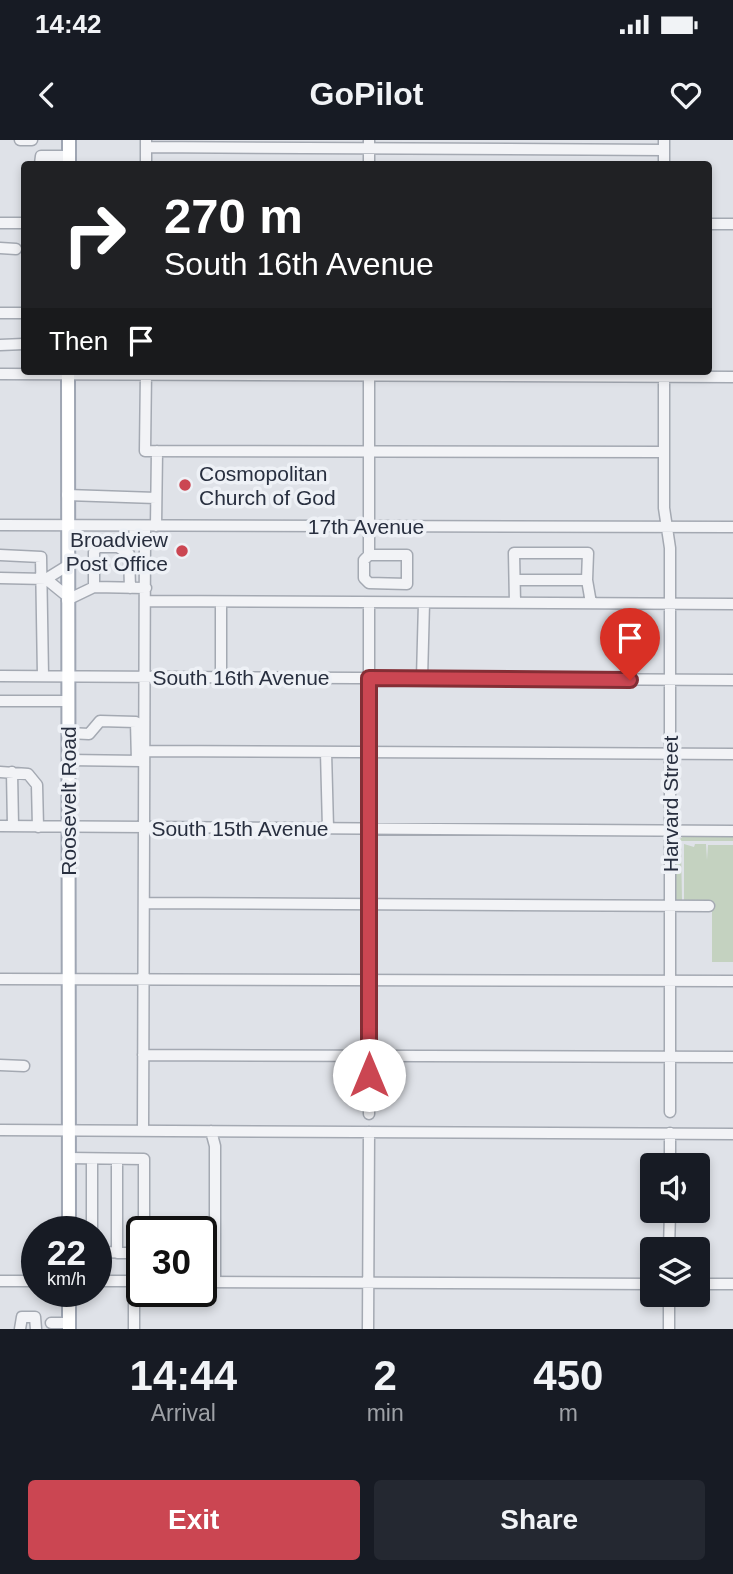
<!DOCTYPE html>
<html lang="en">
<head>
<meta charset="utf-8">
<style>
  :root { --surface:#171b24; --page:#242831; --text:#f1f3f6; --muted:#9ea1a6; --accent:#cb4652 }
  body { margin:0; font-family:Arial,sans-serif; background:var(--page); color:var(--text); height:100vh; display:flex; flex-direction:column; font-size:26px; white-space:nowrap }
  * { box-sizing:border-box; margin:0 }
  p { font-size:23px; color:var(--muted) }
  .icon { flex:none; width:38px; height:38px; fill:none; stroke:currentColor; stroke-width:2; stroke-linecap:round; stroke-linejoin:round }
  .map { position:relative; height:1189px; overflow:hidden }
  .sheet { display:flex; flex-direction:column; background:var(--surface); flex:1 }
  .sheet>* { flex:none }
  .banner { position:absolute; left:21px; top:21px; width:691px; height:214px; border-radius:7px; box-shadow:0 4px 10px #0003; background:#202124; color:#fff; overflow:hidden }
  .tools { position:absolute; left:640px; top:1013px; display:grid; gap:14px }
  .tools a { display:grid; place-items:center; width:70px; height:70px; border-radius:7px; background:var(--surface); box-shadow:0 4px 10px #0003; font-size:35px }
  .speed { position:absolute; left:21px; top:1076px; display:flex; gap:14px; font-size:35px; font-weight:700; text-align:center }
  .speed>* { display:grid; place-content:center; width:91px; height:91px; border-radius:50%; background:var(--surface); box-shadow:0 4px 10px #0003; line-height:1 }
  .speed small { font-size:18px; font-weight:400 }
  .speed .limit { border:4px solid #111; border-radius:10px; background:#fff; color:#111 }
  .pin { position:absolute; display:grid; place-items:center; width:60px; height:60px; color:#fff; margin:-72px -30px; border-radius:50% 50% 50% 0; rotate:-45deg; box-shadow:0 0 7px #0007 }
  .pin .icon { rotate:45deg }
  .me { position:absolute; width:77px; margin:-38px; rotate:0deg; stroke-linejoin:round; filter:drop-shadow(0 0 5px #0008) }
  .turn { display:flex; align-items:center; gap:24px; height:147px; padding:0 28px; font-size:32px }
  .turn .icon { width:91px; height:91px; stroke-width:2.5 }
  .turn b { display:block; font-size:49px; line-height:60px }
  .then { display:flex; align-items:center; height:66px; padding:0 28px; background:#0003; gap:14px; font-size:26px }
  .eta { display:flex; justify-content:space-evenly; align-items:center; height:119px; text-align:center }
  .eta b { font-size:42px; font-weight:700; line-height:49px }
  .primary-button { display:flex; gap:14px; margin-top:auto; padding:14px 28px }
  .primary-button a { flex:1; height:80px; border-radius:7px; background:var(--accent); color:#fff; font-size:28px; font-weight:700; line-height:80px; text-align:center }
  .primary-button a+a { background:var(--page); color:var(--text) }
  .status { display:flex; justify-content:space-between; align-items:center; height:49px; padding:0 35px; background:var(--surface); direction:ltr }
  .status svg { height:19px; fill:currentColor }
  header { display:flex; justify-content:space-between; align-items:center; height:91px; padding:0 28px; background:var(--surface); font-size:32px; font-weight:700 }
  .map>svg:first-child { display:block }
  .green { fill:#c4d2c0 }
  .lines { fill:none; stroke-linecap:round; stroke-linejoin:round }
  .minor-casing { stroke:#a4a9b2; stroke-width:13 }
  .major-casing { stroke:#9fa6b3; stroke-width:16 }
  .minor { stroke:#f2f3f6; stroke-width:10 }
  .major { stroke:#fff; stroke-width:12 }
  .route-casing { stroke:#842e35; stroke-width:18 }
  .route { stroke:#cb4652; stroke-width:12 }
  .poi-dot { fill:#cb4652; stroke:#eef1f6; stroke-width:2.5 }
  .labels { text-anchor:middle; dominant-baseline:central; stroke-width:7; stroke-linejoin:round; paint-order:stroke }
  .poi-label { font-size:21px; fill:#282f3f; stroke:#eef1f6; text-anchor:start }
  .street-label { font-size:21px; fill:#282f3f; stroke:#eef1f6 }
</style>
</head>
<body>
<div class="status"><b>14:42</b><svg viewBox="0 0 49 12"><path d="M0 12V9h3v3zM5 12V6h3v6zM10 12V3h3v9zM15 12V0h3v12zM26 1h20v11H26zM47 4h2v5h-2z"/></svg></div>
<header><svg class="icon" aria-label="back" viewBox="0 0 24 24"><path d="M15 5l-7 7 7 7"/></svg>GoPilot<svg class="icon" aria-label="heart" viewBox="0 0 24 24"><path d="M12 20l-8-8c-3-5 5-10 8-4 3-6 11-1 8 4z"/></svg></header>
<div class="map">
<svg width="733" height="1189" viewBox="0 0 733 1189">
  <rect width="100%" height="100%" fill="#dfe2e8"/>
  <!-- green -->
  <path class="green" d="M684,696H733V701H677Z
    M676,704H681L682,761H676Z
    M684,704L694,707L695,704H706L707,720L708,705H733V822H712V762L684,761Z"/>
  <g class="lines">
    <defs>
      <path id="minor" d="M20,0H32
        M146,7L664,10
        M40,24L41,16H69
        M146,24V0
        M369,24V0
        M664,24V0
        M0,83H24
        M709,84H733
        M0,108L16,109
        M0,173H24
        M0,205L24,204
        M146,231L145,311L664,312
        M664,231V368L670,408V972
        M0,234L733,237
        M67,355L156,358
        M0,385L733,387
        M156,386L157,311
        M118,407L134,399L135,386
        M0,415L41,417L43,536
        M369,415H407V444L369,443L364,438V420L369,415V232
        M0,438L46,439L67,426
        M46,439L67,456
        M515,440H587
        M94,447V412L97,407H118L129,414L130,448
        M67,460L94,447L146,448
        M146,461L733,464
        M369,463V974
        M515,463L514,413H588L587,440L591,463
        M0,536L733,540
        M221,537V462
        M422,538L424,463
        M0,561H67
        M68,593L89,594L100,581L136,582L137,621
        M146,611L733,614
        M326,612L328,688
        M68,620L141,621
        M0,632L28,634L37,645L38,687
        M12,632L13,686
        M0,686L733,691
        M145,763L709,766
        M0,839L733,841
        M143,915L733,917
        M0,925L24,926
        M0,990L733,994
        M143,991L145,386
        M211,991L215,1006V1142
        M68,1018L144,1019V1092
        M117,1019V1113
        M670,1026V993
        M92,1092V1019
        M669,1110L670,1071
        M96,1112L142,1113
        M0,1141H37
        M96,1141H142
        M201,1142L653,1144
        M698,1144H733
        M669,1155V1189
        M51,1183H69
        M20,1189L22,1177H35L36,1189
        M134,1189V1141
        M368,1189L369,992"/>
      <path id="major" d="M69,24V0
        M68,231L69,1092
        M69,1152V1189"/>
    </defs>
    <!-- minor casing -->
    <use href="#minor" class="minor-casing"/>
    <!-- major casing -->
    <use href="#major" class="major-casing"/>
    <!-- minor -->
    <use href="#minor" class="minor"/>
    <!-- major -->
    <use href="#major" class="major"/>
  </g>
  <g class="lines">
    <defs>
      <path id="route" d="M369,935V538L630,540"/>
    </defs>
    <!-- route casing -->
    <use href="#route" class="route-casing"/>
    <!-- route -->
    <use href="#route" class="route"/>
  </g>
  <!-- markers -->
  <g class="poi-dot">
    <circle cx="185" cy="345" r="7"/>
    <circle cx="182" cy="411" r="7"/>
  </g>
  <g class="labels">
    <!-- poi labels -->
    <g class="poi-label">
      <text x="199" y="333">Cosmopolitan<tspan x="199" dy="24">Church of God</tspan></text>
      <text x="168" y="399" text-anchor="end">Broadview<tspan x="168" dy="24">Post Office</tspan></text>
    </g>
    <!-- street labels -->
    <g class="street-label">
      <text x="366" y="386">17th Avenue</text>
      <text x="241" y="537">South 16th Avenue</text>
      <text transform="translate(68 661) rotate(-90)">Roosevelt Road</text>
      <text transform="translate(670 664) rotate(-90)">Harvard Street</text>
      <text x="240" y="688">South 15th Avenue</text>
    </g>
  </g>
</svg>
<div class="tools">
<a><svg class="icon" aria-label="sound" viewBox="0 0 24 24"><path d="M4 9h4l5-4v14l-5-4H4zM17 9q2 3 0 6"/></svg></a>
<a><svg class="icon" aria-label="layers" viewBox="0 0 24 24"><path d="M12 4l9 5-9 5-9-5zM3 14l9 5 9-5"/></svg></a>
</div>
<div class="speed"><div>22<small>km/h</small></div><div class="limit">30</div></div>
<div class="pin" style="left:630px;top:540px;background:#d93025"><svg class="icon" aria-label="arrive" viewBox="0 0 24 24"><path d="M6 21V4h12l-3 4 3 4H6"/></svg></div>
<svg class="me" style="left:369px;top:935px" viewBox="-20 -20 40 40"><circle r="19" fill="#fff"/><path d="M0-13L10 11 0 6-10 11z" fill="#cb4652"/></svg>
<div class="banner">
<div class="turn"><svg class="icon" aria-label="right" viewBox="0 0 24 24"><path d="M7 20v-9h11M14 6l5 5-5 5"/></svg><div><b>270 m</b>South 16th Avenue</div></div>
<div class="then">Then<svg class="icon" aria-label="arrive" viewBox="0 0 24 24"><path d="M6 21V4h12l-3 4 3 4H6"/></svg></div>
</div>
</div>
<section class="sheet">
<div class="eta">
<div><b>14:44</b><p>Arrival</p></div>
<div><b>2</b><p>min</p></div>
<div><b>450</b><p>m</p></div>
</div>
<div class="primary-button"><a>Exit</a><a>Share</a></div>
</section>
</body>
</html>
